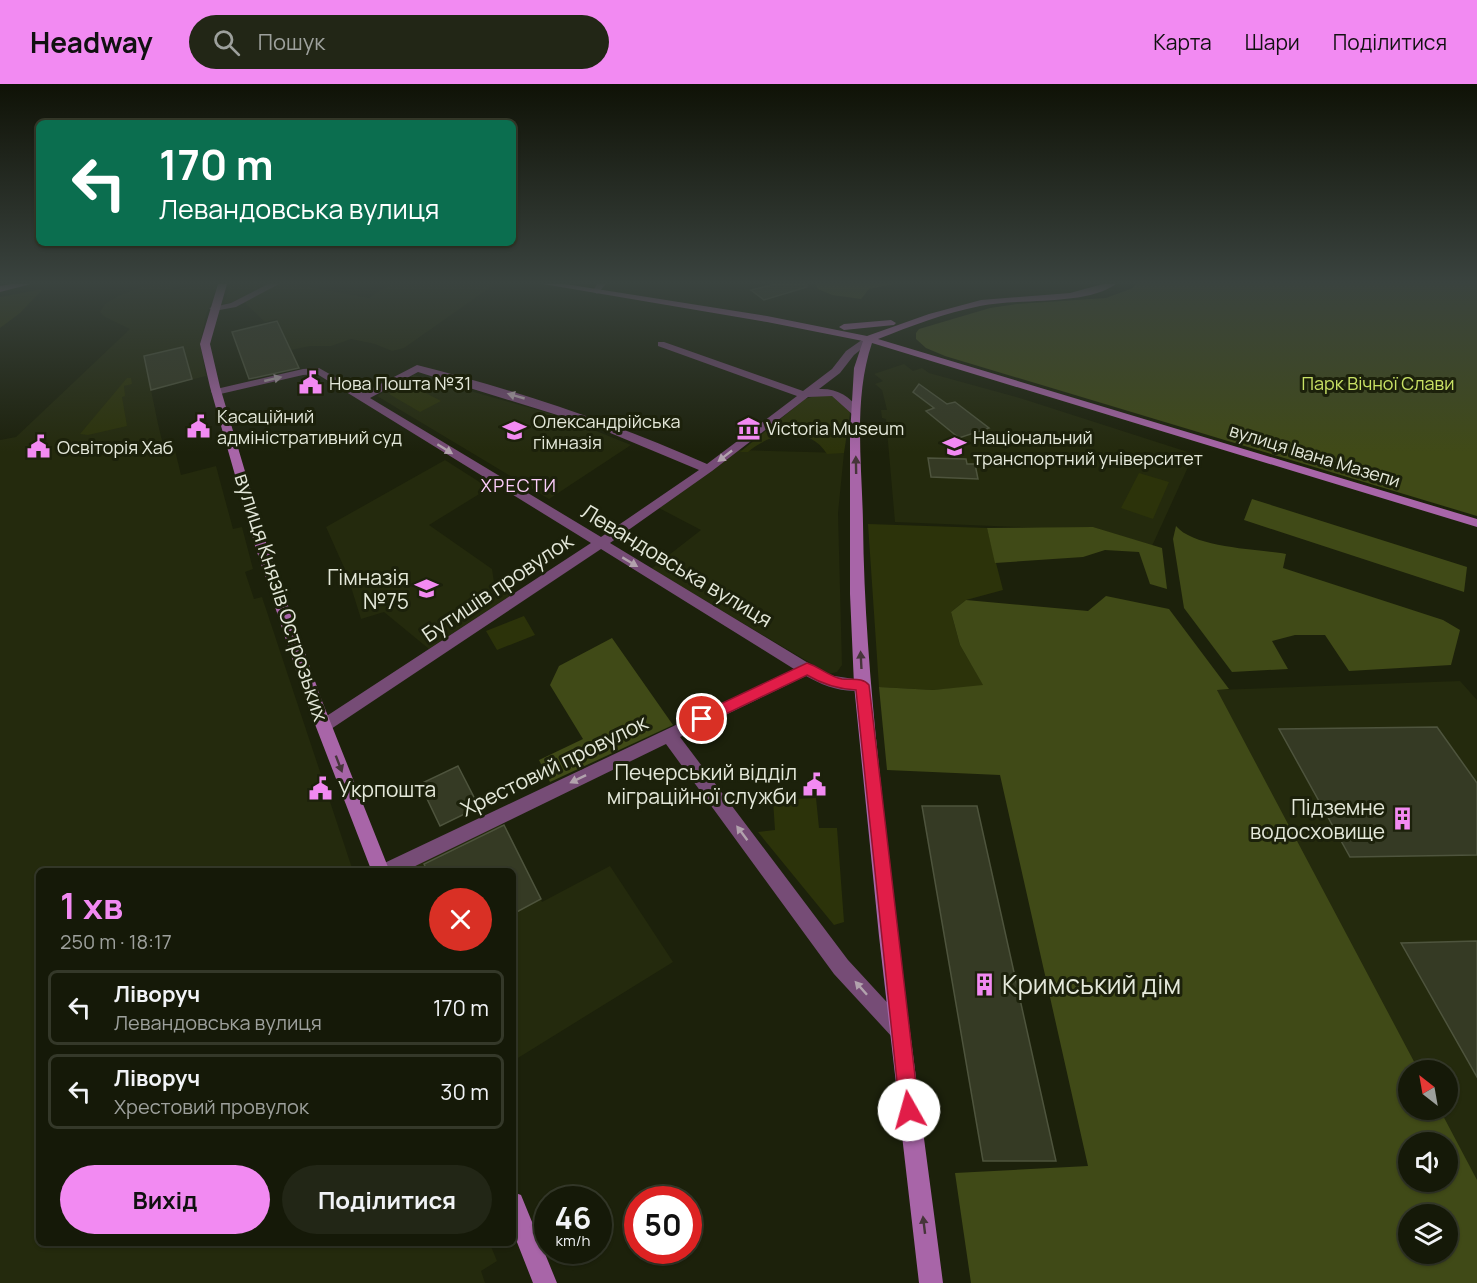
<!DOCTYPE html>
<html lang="uk">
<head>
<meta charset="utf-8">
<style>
  :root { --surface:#151908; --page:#222616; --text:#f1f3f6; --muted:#9da09c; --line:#343829; --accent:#f28af2 }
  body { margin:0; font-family:Manrope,sans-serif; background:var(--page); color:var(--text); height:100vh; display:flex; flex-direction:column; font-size:22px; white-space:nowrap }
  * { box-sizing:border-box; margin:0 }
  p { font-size:20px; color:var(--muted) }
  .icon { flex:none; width:33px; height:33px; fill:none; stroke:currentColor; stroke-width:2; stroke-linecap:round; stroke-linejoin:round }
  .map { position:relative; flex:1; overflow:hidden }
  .sheet { position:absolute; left:36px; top:784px; width:480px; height:378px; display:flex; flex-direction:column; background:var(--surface); border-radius:9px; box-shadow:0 2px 4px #0004,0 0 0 2px var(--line) }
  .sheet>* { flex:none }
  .top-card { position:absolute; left:36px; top:36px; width:480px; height:126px; border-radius:9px; box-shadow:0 2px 4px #0004,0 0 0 2px var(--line); background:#0b6e4f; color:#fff; overflow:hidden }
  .needle { width:39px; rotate:329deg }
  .tools { position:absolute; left:1398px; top:976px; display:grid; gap:12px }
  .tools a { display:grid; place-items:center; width:60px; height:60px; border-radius:50%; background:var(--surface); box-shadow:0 2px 4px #0004,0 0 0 2px var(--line); font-size:30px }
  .speed { position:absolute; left:534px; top:1102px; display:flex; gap:12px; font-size:30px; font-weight:700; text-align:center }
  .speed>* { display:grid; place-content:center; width:78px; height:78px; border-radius:50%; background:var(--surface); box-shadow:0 2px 4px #0004,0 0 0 2px var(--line); line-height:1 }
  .speed small { font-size:15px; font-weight:400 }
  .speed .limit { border:9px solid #d22; background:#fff; color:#111 }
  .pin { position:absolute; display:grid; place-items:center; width:51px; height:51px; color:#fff; margin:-26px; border:3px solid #fff; border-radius:50%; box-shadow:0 2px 6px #0007 }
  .me { position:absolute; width:66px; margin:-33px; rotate:353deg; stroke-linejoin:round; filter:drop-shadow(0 0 4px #0008) }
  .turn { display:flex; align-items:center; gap:21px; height:126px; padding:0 24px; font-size:27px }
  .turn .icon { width:78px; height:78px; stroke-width:2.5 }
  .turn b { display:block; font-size:42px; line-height:51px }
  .round { display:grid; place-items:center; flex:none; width:63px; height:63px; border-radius:32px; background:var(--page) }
  .head { display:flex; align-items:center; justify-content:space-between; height:102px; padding:0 24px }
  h1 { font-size:36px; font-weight:700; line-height:45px; color:var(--accent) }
  .button { display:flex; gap:12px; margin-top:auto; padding:12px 24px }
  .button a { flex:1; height:69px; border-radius:36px; background:var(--accent); color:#111; font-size:24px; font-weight:700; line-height:69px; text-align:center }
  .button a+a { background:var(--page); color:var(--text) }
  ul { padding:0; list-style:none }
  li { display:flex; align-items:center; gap:18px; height:75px; margin:0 12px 9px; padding:0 12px; border:3px solid var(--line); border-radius:9px }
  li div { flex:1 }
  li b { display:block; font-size:22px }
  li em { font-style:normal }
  header { display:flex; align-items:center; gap:36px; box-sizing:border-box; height:84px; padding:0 30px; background:var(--accent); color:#111 }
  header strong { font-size:28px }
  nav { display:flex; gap:33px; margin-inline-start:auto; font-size:21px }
  .search { width:420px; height:54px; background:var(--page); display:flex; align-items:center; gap:15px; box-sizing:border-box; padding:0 21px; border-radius:33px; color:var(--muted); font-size:22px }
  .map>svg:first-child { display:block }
  .built { fill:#242a0d }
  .green { fill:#2c330a }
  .forest { fill:#404a17; fill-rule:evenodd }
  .building { fill:#353a24; stroke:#4e543d; stroke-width:1.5 }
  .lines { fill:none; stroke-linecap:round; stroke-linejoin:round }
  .street { fill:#764c76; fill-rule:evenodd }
  .secondary { fill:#a865a8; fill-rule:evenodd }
  .oneway { fill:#b2a2ad }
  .oneway2 { fill:#46353a }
  .route { fill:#e11d48; stroke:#92132f; stroke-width:1.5 }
  .labels { text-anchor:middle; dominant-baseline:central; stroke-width:6; stroke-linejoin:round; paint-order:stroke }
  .far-poi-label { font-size:18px; fill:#e4e8da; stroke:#1c210b; text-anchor:start }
  .far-park-label { font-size:18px; fill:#c9e265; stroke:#1c210b }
  .far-street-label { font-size:18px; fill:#e4e8da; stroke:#1c210b }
  .far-neighbourhood-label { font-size:18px; letter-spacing:1.5px; fill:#fdcefc; stroke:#1c210b }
  .street-label { font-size:21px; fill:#e4e8da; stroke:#1c210b }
  .poi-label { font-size:21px; fill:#e4e8da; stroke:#1c210b; text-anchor:end }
  .near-poi-label { font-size:26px; fill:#e4e8da; stroke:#1c210b; text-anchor:start }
</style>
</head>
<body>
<header>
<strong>Headway</strong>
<div class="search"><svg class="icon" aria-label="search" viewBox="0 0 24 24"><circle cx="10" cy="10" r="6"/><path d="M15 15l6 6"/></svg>Пошук</div>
<nav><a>Карта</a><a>Шари</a><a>Поділитися</a></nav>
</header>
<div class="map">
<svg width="1477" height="1199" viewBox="0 0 1477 1199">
  <rect width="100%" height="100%" fill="#1c210b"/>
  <!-- built -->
  <path class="built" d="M150,200H170L174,206L198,200H218L206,231L200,259L206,292L151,306L158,340L165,369L175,366L181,391L216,382L233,445L242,443L253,485L245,488L254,515L262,513L353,787L39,788V1160H490L497,1177L481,1187L485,1199H0V356L16,353L130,245L105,233L100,228L105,220L118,212Z
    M231,200H273L230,219H224Z
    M279,200H292L369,214L390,200H495L404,264L392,267L375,260L351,255L331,262H310L291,266L277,235L265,238L244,218Z
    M904,280L913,287L922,284L929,289L1023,315L1194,370L1152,462L1093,443L1044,444L895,438L886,335L882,334L881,326H887L882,306L875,300L883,297L874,290Z
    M414,291L559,332L631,361L549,415L377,312Z
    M738,366L844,369L838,429L842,581L837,588L829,590L651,485L701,446L657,423Z
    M445,376L489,404L429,441L492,485L494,499L512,511L429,565L384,528L361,535L347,490L326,443Z
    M1460,597L1477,616V1113L1433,1026H1448V987H1412L1217,606Z
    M499,735L542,818L610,782L673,878L513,977V788H394Z"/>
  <!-- green -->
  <path class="green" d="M43,205L20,229L0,244V213Z
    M127,294H131L132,300L124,302L125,312L122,313L127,342L88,351L80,350Z
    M409,300L441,317L420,328L389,310Z
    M818,311H832L847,318L850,329L844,369L827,370C809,341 771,348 748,368H740L805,315Z
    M1139,389L1169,398L1153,435L1121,424Z
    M868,440L987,444L1003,506L966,516L951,528L960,561L984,602L933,606L879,603Z
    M524,532L535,551L497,566L486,547Z
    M816,714L819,744H837L844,838L834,841L758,748L775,746L773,716Z"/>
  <!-- forest -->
  <path class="forest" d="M816,200H893L869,205L861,215L832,211L818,205Z
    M1136,200H1477V432L945,272L926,264L916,255V249L919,245L990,224L1017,220L1106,214L1133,204Z
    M1252,415L1467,483L1464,508L1244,436Z
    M1176,442C1194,464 1258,465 1286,470L1283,484L1443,536L1460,546L1451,581L1349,587L1325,551H1295L1272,557L1288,585L1232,588L1184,524L1173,455Z
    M1093,443L1162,464L1167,505L1150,500L1139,468L1105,466L1083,473L995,479L987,444Z
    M1106,512L1169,525L1229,605L1217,606L1419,987H1408V1026H1440L1477,1096V1199H971L955,1089L1088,1082L1000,691L887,686L879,603L933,606L983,601L960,561L951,528L966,516L1088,527ZM1408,1059H1448V1098H1408ZM1408,1131H1448V1170H1408Z
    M612,554L673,641L550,698L539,676L583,655L550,601L559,582Z"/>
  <!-- building -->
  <path class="building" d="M776,200H807V203L764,216L751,206Z
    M277,237L299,284L249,295L232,248Z
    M183,263L192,295L151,306L144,272Z
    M919,300L947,320L955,318L989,344L959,354L926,327L934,324L913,308Z
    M928,374L966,375L967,380H975L978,395L931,393Z
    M1437,643L1477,699V771L1350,773L1279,645Z
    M458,682L479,723L440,742L420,700Z
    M922,722H977L1056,1077H983Z
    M504,741L541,815L513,830V788H428L424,780Z
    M1477,857V993L1401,859Z"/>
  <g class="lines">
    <!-- street -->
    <path class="street" d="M268,200H279L236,223L214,227L209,224L231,219Z
      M597,200H606L597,210L593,207Z
      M866,253L874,255L854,271L840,289L819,305C837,304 849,312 860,326V330H852L832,312L808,313L712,387L610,459L828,591L867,597L870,601L867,605C848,611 823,602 806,592L680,653L848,876L907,940L910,947L907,954L900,957L893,954L834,890L666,660L403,788H375L378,782L794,585L601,465L331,645L325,647L319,645L317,641L319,637L591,459L317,290L303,291L216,311L211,308L212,306L303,285L319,284L363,309L417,281C516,306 614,339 707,380L797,312L658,262V258H664L803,307L832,285L846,267ZM418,288L596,343L699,386L601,453L370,314Z"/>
    <!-- secondary -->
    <path class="secondary" d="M11,200H31L0,208V202Z
      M218,200H227L210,260L220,303L268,465L322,617L390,788H372L306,617L256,465L210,303L200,260Z
      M543,200H565L767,232L867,252L929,230L981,216L1070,209L1103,200H1116C1086,222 1018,214 980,222C945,229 911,242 878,255L1477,435V443L872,259C853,315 862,380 863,439C864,545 875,650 887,756C903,904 924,1051 943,1199H919L879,852L854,601L850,510V351L854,284L863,257L767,238Z
      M891,236L896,239L894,241L844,246L839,243L844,240Z
      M513,1108L521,1111L557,1199H533L513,1148Z"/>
  </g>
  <!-- one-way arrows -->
  <defs><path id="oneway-solid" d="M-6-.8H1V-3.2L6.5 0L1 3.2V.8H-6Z" transform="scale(1.5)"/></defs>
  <g class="oneway">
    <use href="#oneway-solid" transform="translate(273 295) rotate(-13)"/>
    <use href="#oneway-solid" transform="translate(516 312) rotate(-164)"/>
    <use href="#oneway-solid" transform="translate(445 365) rotate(32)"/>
    <use href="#oneway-solid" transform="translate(725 372) rotate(142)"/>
    <use href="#oneway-solid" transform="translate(630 478) rotate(31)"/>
    <use href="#oneway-solid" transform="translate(578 695) rotate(154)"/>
    <use href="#oneway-solid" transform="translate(742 749) rotate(-127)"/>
    <use href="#oneway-solid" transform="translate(861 904) rotate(-132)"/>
  </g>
  <g class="oneway2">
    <use href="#oneway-solid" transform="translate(856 381) rotate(-91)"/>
    <use href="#oneway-solid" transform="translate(861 576) rotate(-93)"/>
    <use href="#oneway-solid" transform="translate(339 680) rotate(69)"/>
    <use href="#oneway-solid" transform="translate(924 1141) rotate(-97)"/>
  </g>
  <!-- sky -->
  <linearGradient id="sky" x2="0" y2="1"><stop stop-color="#0f1206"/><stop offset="0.54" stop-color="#3a433f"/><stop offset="1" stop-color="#3a433f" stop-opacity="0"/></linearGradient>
  <rect width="1477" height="368" fill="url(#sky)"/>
  <!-- route -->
  <path class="route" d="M807,579C820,583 829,593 842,595C852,596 863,593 869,601L919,1026L916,1033L909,1036L903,1033L900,1026L856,606C837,605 822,600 807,591L707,639H697L694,635L697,631Z"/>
  <!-- icons -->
  <defs>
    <symbol id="civic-bare" viewBox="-9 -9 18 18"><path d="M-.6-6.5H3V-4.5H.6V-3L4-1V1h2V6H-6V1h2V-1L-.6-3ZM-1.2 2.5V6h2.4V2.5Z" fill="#f28af2" stroke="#1c210b" stroke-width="2.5" paint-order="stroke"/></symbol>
    <symbol id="museum-bare" viewBox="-9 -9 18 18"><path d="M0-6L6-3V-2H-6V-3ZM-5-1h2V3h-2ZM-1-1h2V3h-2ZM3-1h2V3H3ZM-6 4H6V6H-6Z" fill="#f28af2" stroke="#1c210b" stroke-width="2.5" paint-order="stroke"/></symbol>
    <symbol id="school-bare" viewBox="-9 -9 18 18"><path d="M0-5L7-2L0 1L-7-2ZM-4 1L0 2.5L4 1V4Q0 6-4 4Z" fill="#f28af2" stroke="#1c210b" stroke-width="2.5" paint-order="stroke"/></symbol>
    <symbol id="university-bare" viewBox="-9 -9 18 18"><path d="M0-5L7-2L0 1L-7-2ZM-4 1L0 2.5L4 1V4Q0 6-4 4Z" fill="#f28af2" stroke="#1c210b" stroke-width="2.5" paint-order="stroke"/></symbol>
    <symbol id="building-bare" viewBox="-9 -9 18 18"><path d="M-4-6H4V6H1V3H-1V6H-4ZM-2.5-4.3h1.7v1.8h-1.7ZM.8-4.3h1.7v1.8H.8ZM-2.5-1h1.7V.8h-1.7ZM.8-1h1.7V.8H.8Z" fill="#f28af2" stroke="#1c210b" stroke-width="2.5" paint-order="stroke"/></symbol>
  </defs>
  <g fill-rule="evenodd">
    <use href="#civic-bare" x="294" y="282" width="33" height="33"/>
    <use href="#civic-bare" x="182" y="326" width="33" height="33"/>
    <use href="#museum-bare" x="732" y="328" width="33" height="33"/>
    <use href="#school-bare" x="498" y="330" width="33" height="33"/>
    <use href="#civic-bare" x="22" y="346" width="33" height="33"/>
    <use href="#university-bare" x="938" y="346" width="33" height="33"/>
    <use href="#school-bare" x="410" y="488" width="33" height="33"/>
    <use href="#civic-bare" x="798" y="684" width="33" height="33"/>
    <use href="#civic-bare" x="304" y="688" width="33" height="33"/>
    <use href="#building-bare" x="1386" y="718" width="33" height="33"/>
    <use href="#building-bare" x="968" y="884" width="33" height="33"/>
  </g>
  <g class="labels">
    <!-- far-poi labels -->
    <g class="far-poi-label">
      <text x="329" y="299">Нова Пошта №31</text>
      <text x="217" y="332">Касаційний<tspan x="217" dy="21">адміністративний суд</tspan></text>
      <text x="533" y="337">Олександрійська<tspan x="533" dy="21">гімназія</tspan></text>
      <text x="766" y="344">Victoria Museum</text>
      <text x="973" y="353">Національний<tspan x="973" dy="21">транспортний університет</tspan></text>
      <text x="57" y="363">Освіторія Хаб</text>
    </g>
    <!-- far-park labels -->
    <g class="far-park-label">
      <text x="1378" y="299">Парк Вічної Слави</text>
    </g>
    <!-- far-street labels -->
    <g class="far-street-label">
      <text transform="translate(1315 371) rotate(17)">вулиця Івана Мазепи</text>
    </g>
    <!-- far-neighbourhood labels -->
    <g class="far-neighbourhood-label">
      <text x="519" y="401">ХРЕСТИ</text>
    </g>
    <!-- street labels -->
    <g class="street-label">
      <text transform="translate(677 481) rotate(31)">Левандовська вулиця</text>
      <text transform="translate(497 503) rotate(-34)">Бутишів провулок</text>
      <text transform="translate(282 513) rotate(72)">вулиця Князів Острозьких</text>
      <text transform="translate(554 681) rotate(-26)">Хрестовий провулок</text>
    </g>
    <!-- poi labels -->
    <g class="poi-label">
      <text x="409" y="493">Гімназія<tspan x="409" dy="24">№75</tspan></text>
      <text x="797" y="688">Печерський відділ<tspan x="797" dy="24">міграційної служби</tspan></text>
      <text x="338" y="705" text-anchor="start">Укрпошта</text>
      <text x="1385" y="723">Підземне<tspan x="1385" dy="24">водосховище</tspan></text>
    </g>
    <!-- near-poi labels -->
    <g class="near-poi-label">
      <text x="1002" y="900">Кримський дім</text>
    </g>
  </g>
</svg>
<div class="tools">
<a><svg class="needle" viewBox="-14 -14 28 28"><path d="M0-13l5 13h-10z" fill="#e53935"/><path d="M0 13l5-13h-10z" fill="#9da09c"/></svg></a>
<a><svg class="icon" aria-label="sound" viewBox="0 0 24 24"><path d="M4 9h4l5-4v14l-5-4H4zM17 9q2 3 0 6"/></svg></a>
<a><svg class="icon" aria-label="layers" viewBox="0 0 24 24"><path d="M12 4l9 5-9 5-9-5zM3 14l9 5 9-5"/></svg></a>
</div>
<div class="speed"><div>46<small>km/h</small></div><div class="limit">50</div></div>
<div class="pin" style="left:702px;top:635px;background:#d93025"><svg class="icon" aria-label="arrive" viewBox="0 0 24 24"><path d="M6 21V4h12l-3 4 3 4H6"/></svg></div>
<svg class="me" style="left:909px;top:1026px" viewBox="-20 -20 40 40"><circle r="19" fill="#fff"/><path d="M0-13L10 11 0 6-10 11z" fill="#e11d48"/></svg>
<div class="top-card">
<div class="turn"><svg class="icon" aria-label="left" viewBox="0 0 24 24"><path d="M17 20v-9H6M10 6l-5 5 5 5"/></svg><div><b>170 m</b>Левандовська вулиця</div></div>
</div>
<section class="sheet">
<div class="head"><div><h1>1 хв</h1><p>250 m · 18:17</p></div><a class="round" style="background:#d93025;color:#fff"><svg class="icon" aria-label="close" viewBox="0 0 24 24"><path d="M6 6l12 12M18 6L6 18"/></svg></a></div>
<ul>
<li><svg class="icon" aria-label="left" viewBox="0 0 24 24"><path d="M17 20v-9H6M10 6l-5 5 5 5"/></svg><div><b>Ліворуч</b><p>Левандовська вулиця</p></div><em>170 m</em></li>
<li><svg class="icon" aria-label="left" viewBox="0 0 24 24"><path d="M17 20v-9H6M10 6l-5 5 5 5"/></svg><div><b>Ліворуч</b><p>Хрестовий провулок</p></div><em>30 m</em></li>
</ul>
<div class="button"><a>Вихід</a><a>Поділитися</a></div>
</section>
</div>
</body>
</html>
